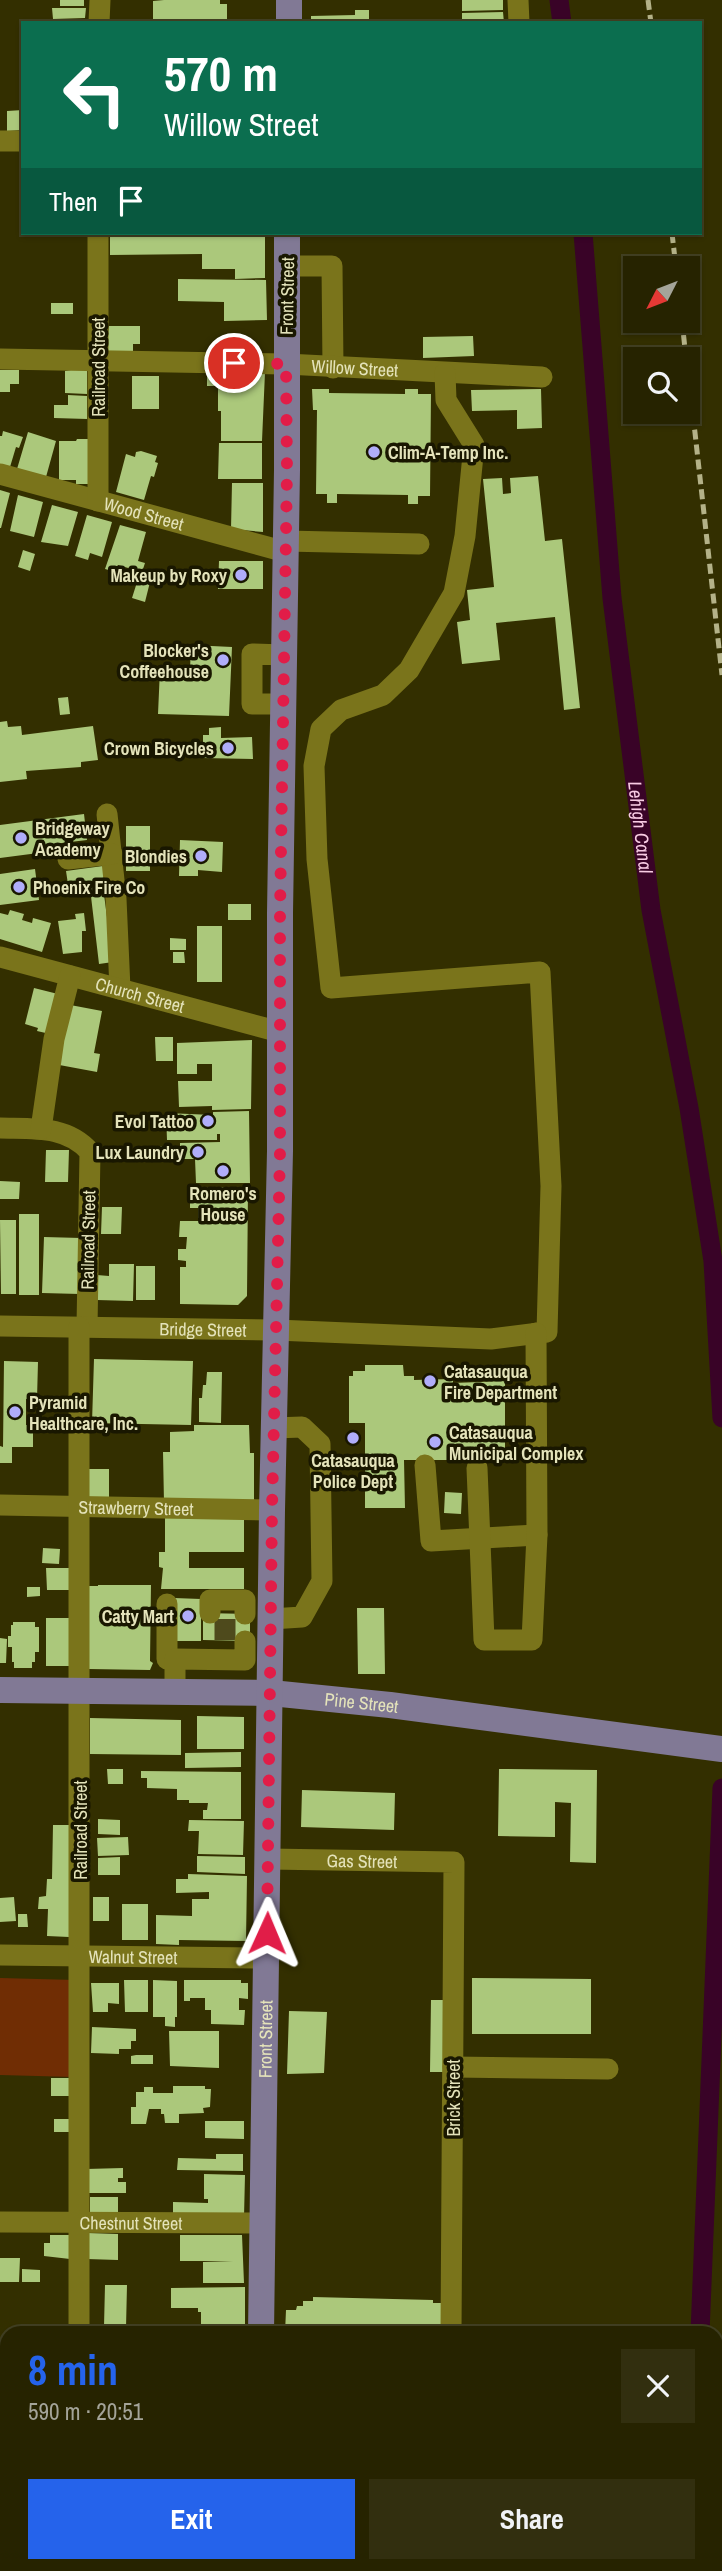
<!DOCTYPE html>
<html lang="en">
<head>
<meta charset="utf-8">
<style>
  :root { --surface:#262300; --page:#322f0f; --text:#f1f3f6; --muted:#a4a499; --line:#424022; --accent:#2563eb }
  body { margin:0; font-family:"Archivo Narrow",sans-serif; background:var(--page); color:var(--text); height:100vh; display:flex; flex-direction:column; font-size:26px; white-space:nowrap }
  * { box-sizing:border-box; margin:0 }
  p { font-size:23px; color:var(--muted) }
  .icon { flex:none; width:38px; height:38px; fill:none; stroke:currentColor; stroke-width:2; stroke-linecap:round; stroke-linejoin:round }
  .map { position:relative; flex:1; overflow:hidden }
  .drawer { position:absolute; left:0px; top:2326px; width:723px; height:247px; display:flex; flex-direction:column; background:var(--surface); border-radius:21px 21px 0 0; box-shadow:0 2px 5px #0004,0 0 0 2px var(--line) }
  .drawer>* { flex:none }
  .banner { position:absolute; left:21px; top:21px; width:681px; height:214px; border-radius:0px; box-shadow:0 2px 5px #0004,0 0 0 2px var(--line); background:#0b6e4f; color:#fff; overflow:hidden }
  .needle { width:46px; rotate:228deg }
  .tools { position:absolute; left:623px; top:256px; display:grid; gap:14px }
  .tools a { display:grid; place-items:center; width:77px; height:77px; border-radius:0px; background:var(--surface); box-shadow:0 2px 5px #0004,0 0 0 2px var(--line); font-size:35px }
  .pin { position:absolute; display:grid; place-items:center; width:60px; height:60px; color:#fff; margin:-30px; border:4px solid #fff; border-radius:50%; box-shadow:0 2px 7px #0007 }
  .me { position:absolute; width:77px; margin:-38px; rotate:1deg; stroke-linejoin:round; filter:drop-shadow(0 0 5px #0008) }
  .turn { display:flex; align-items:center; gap:24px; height:147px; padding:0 28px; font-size:32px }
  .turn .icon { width:91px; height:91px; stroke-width:2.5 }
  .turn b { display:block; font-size:49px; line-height:60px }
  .then { display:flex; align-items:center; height:66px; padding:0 28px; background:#0003; gap:14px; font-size:26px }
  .round { display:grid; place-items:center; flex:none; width:74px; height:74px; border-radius:0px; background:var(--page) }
  .summary { display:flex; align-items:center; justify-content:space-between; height:119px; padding:0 28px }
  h1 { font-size:42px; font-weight:700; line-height:52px; color:var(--accent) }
  .primary-button { display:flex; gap:14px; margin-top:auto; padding:14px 28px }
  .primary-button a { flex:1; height:80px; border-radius:0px; background:var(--accent); color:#fff; font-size:28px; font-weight:700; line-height:80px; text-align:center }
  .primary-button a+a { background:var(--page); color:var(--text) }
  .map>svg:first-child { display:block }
  .green { fill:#702d04 }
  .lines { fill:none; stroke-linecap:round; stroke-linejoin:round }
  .canal { stroke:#390327; stroke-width:19 }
  .building { fill:#abc87b }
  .minor-tunnel { stroke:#4e4a1c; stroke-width:21; stroke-dasharray:21 10; stroke-linecap:butt }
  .minor { stroke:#7a741b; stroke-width:21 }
  .major { stroke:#817995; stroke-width:26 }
  .rail { stroke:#b4b288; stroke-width:5; stroke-dasharray:10 5; stroke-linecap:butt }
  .route { stroke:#e11d48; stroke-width:12; stroke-dasharray:0 21.6 }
  .poi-dot { fill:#b0adfa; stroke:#191700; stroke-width:2.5 }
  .labels { text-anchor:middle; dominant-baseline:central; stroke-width:7; stroke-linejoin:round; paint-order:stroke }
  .street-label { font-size:18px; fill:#e4e3ba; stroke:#191700 }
  .poi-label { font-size:18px; font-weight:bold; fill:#e4e3ba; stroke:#191700; text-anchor:end }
  .water-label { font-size:19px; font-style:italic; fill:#f9cce4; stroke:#191700 }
</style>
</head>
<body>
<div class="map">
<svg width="722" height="2571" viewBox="0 0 722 2571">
  <rect width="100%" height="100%" fill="#332f00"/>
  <!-- green -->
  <path class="green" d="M0,1978L76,1980L74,2077L0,2075Z"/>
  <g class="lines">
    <!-- canal -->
    <g class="canal">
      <path d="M559,0L562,23"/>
      <path id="s1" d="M583,233L612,598L651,910L689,1108L713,1261L722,1418"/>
      <path d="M700,2333L722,1788"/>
      <path d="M691,2571L692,2566"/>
    </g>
  </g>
  <!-- building -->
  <path class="building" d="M60,0H84V6H60Z
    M164,0H220V4H227V23H180V19L153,23V1Z
    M462,0H503V10L462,11Z
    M52,8H86L85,18L53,19Z
    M355,10H369V23H311V16L355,15Z
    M503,12L504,23H462V13Z
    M23,110V130L7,131V111Z
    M110,233H265V278L235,279V269H202V254L110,255Z
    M178,279L266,280L267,320L224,321V302L178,301Z
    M51,303H73V314H51Z
    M109,326H140V344H133V353H106Z
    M473,336L474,356L423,358V337Z
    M0,370H19V384H10V392H0Z
    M71,370H87V394L65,393V371Z
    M207,372H265L262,441H221V411H218V386H207Z
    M132,376H159V409H132Z
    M312,389H329V393L405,394V389H418V394H431L430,496H418V504H408V495L337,494V503H327V494H316L317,410H313Z
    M541,389L542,428L517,429V410L472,411L471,390Z
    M68,395L87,396V419L54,418V405H68Z
    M3,431L23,437L19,448L16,447L10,467L0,464V436H2Z
    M28,432L56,441L46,477L17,469Z
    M77,439H89L90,484H76V480H59V441H76Z
    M219,443H262V479H218Z
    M141,451L157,456L155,462L158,463L154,477L151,476L144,500L116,492L126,454L135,457L136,452Z
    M538,476L545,541L562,539L580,708L564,710L555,617L496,623L500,660L462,664L457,622L470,620L467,590L494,587L483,479L502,478L503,494L511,493L510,478Z
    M232,483H263V532L231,529Z
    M0,490L10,493L1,528H0Z
    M18,495L43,502L34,537L10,531Z
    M52,505L78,512L68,546L41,542Z
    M87,515L112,522L102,557L90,553L88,560L75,556Z
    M120,525L146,532L138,561L145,563L142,572L118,565L116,572L105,569Z
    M23,550L35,554L30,571L18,567Z
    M219,561H263V589H218Z
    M138,579L150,582L145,602L132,598Z
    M191,645L232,647L229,716L158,714L160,669L190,670Z
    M68,697L70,714L60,715L58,698Z
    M7,721L8,727L21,726L22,735L93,726L98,760L81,762V767L26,771L27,779L0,782V722Z
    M221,727V738L252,737L253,759L203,758V735H209V728Z
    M84,814L87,840L45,845L46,852L0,858V825Z
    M126,826H150V871H126Z
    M180,840L223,842L222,872L198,870V876H179Z
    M103,866L106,886L103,887L113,962L99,964L90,888L69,891L66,871Z
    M35,869L39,900L0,905V874Z
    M228,904H251V920H228Z
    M10,910L24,914L22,920L32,923L33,918L51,923L42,952L0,939V913L8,915Z
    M84,913L86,931H82V952L63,954L58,921L76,919L75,914Z
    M197,926H222V982H197Z
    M170,938L186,939V950H170Z
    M173,952H184L185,963H173Z
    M34,988L58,994L50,1034L37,1031L38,1028L25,1024Z
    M65,1004L102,1011L94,1053L100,1054L97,1072L54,1064Z
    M155,1037H173V1061H156Z
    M252,1040L251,1109L212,1110V1106L179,1107L178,1081H212V1064H197V1074H177V1043Z
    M249,1111L250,1183H196L195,1159H146V1147L180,1146V1143L220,1142V1134H217V1140H167L166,1113L213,1115V1112Z
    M46,1150H69L68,1182H45Z
    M0,1181L20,1182L19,1199H0Z
    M190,1187L248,1188L247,1296L238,1305L180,1304V1267H186V1261L178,1260V1249H186L187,1237H179L180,1221H216V1218H198V1208H190Z
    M102,1207H122L121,1234H101Z
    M19,1214H39V1295H19Z
    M0,1220H16V1294H1Z
    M44,1237L81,1238L80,1294L42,1293Z
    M109,1264H134L133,1301L97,1300V1275L109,1276Z
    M136,1266H155V1300H136Z
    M94,1359L193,1361L191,1425L92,1423Z
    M4,1361L38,1362L37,1399H26V1425H33V1447H12V1463H0V1446L3,1447Z
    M365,1365H403L404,1376H414V1380L453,1379V1383L505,1381V1460H404L405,1508H365V1423H349V1376H353V1371H365Z
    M207,1372H222L221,1423L199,1422V1398H202L203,1385H206Z
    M194,1425H249L250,1453H254V1502L164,1503L163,1452H170V1432L194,1431Z
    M87,1469H109V1502H87Z
    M445,1492L462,1493L461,1514L444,1513Z
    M165,1517H244V1552H189V1568H244V1589H161L163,1568L159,1567V1552H165Z
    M43,1548L60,1549L59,1564L42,1563Z
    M46,1568H70V1590H47Z
    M98,1585H151L150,1661L153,1663L150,1670L89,1669V1586H98Z
    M27,1587H40V1596L27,1597Z
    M174,1598L201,1599V1641H174Z
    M357,1608H384L385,1674H358Z
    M203,1613L250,1614V1641L203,1640Z
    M46,1618H71L70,1666H46Z
    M13,1622H35V1627H39V1652H35V1662H32V1668H14V1662H12V1647H8V1636H11V1625H13Z
    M0,1638L7,1639L6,1663H0Z
    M197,1716L244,1717V1749H197Z
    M90,1718L181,1720V1755L90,1754Z
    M241,1752V1767L185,1768V1753Z
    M107,1769H123V1784H108Z
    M499,1769L597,1770L596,1863L570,1862L571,1803L555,1802V1837L498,1836Z
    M141,1771L241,1772V1819H203V1810H207L208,1803H189V1800H177V1789L147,1788V1778H141Z
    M302,1790L395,1793L394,1830L301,1827Z
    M98,1819L120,1820V1835L98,1834Z
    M189,1820L244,1821L243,1855L198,1854L199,1831H188Z
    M53,1825H77L69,1937L47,1936L48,1909H38L39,1897L46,1896L47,1879H52Z
    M128,1837L129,1855L98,1856L97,1838Z
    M197,1856L245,1857V1874L197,1872Z
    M120,1857V1875H98V1858Z
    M188,1874L247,1876L246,1941L179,1940V1945L156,1944V1915L192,1916V1899H209V1892L176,1893V1879H188Z
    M14,1897L16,1921L0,1922V1898Z
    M93,1897H109V1921H93Z
    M122,1904H148V1940H122Z
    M18,1914H27L28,1927H18Z
    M472,1978L591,1979V2034H472Z
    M124,1980H148V2012H125Z
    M153,1980L177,1981V2017H175V2027L165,2026V2017H153Z
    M184,1980H241V1983H248V1999L239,1998V2010H245L244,2025L211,2024V2010H205V1998H190V2001H184Z
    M91,1983H119V2004L108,2003V2012H93Z
    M431,2000H451V2072H430Z
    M289,2011L327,2012L324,2073L287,2074Z
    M92,2027L136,2029V2041H131V2049H119V2054L91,2053Z
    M169,2031H219V2068L170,2066Z
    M136,2055H153V2064H131V2056Z
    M51,2078H70V2096H51Z
    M173,2086H205V2089H211L210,2107L203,2108L204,2113L179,2114V2123H165L164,2114H161V2109H149L146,2124H131V2107H136V2092H144V2087H153V2093H173Z
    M54,2119H73V2132H54Z
    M205,2121H244V2139L205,2138Z
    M216,2154H243V2171L177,2170L178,2158L216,2159Z
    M123,2168V2178H118V2182H126V2193H86V2169Z
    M204,2174L245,2175L244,2217L173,2215V2202L208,2203V2199H204Z
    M90,2197H118V2219H90Z
    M87,2233L118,2234V2260L87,2259Z
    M50,2235H70V2259L44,2256V2243H50Z
    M180,2235H242L244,2283H203V2262L233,2261H180Z
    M0,2258H20L19,2282H0Z
    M22,2269L40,2270V2282H22Z
    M105,2285H127L126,2328L104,2327Z
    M245,2287V2324H201V2312H198V2308H171V2288Z
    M313,2297L433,2300V2303H444V2333H285L286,2310H296L297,2306H303V2301H313Z
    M114,2566H178V2571H114Z"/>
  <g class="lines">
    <!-- minor-tunnel -->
    <path class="minor-tunnel" d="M225,1640V1614"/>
    <!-- minor -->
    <g class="minor">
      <path d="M518,0L519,23"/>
      <path d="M99,23L100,0"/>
      <path d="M0,141H23"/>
      <path d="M288,266H332L333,368"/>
      <path id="s2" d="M0,359L286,364L542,377"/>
      <path id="s3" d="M0,474L286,552"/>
      <path d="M98,501V233"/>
      <path d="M286,541L419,544"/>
      <path d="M283,704H252V654L284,655"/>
      <path d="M107,814L116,899L120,989"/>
      <path d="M68,859L112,854"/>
      <path id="s4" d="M0,957L280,1032"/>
      <path d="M0,1128C32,1129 67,1125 90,1152L87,1327"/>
      <path d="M41,1129L54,1039L70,976"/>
      <path id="s5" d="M0,1326L276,1330L491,1339L547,1332L551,1186L540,972L331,988L317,859L314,766L321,729L341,710L383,695L409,670L454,593L465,536L474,445L446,400L445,373"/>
      <path d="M425,1465L431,1541L537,1535"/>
      <path d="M477,1468L484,1640H532L537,1535L536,1333"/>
      <path id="s6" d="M0,1505L272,1510"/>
      <path d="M167,1604V1659H175"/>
      <path d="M210,1613V1600H245V1614"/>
      <path d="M271,1619L302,1617L322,1581L320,1444L302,1427L274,1428"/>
      <path d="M175,1692V1659L245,1660V1641"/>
      <path id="s7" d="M269,1859L454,1862L451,2333"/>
      <path id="s8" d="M0,1955L267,1958"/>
      <path d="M453,2067L608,2069"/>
      <path id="s9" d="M0,2222L263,2223"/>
      <path d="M79,2333V1327"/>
      <path d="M0,2434H7"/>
      <path d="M451,2566V2571"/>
      <path d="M76,2571V2566"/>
      <path d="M292,2571L304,2566"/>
      <path d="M542,2571V2566"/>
    </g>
    <!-- major -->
    <g class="major">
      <path d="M289,23V0"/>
      <path id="s10" d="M0,1690L271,1693L390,1705L722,1749"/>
      <path id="s11" d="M261,2333L272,1510L280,1151V913L287,470V233"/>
      <path d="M262,2566V2571"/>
    </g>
    <!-- rail -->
    <path class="rail" d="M648,0L651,23
      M672,233L676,268
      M682,320L686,359
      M688,370L722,675"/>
  </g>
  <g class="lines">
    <!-- route -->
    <path class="route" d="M234,363L286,364L287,470L280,913V1152L272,1510L267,1933"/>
  </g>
  <!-- markers -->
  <g class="poi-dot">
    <circle cx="374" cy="452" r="7"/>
    <circle cx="241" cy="575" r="7"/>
    <circle cx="223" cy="660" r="7"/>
    <circle cx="228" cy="748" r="7"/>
    <circle cx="21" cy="838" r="7"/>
    <circle cx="201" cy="856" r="7"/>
    <circle cx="19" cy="887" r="7"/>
    <circle cx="208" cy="1121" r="7"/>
    <circle cx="198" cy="1152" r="7"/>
    <circle cx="223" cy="1171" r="7"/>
    <circle cx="430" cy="1381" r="7"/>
    <circle cx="15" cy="1412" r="7"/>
    <circle cx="353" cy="1438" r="7"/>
    <circle cx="435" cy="1442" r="7"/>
    <circle cx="188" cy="1616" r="7"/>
  </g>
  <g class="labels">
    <!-- street labels -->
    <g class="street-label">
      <text transform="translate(287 296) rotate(-89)">Front Street</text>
      <text transform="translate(98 367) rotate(-90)">Railroad Street</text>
      <text stroke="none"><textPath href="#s2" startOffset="355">Willow Street</textPath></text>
      <text stroke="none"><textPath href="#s3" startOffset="149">Wood Street</textPath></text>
      <text stroke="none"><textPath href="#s4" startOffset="145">Church Street</textPath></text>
      <text transform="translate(88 1240) rotate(-89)">Railroad Street</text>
      <text stroke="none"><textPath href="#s5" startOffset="203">Bridge Street</textPath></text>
      <text stroke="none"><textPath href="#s6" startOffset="136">Strawberry Street</textPath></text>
      <text stroke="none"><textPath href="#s10" startOffset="362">Pine Street</textPath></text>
      <text transform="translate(80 1830) rotate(-90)">Railroad Street</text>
      <text stroke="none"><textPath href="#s7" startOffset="93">Gas Street</textPath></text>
      <text stroke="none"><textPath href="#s8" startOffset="133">Walnut Street</textPath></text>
      <text stroke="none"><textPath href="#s11" startOffset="294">Front Street</textPath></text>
      <text transform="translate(453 2098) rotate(-90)">Brick Street</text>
      <text stroke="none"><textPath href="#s9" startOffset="131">Chestnut Street</textPath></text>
    </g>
    <!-- poi labels -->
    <g class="poi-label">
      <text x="388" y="452" text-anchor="start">Clim-A-Temp Inc.</text>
      <text x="227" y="575">Makeup by Roxy</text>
      <text x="209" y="650">Blocker's<tspan x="209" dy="21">Coffeehouse</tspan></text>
      <text x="214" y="748">Crown Bicycles</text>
      <text x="35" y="828" text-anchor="start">Bridgeway<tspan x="35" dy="21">Academy</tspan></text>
      <text x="187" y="856">Blondies</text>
      <text x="33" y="887" text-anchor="start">Phoenix Fire Co</text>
      <text x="194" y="1121">Evol Tattoo</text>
      <text x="184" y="1152">Lux Laundry</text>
      <text x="223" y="1193" text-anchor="middle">Romero's<tspan x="223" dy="21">House</tspan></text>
      <text x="444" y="1371" text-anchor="start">Catasauqua<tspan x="444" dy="21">Fire Department</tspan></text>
      <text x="29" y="1402" text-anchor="start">Pyramid<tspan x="29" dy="21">Healthcare, Inc.</tspan></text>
      <text x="449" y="1432" text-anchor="start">Catasauqua<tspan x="449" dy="21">Municipal Complex</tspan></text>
      <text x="353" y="1460" text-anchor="middle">Catasauqua<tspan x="353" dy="21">Police Dept</tspan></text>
      <text x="174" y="1616">Catty Mart</text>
    </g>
    <!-- water labels -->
    <g class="water-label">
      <text stroke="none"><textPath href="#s1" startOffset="597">Lehigh Canal</textPath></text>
    </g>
  </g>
</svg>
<div class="tools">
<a><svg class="needle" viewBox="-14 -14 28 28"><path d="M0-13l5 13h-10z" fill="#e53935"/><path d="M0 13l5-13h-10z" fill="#a4a499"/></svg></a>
<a><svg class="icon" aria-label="search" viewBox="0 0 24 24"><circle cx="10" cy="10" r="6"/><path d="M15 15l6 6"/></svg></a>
</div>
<div class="pin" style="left:234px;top:363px;background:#d93025"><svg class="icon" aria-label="arrive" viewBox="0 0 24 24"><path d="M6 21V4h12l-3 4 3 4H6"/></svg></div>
<svg class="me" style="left:267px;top:1933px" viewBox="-20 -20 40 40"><path d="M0-17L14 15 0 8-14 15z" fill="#e11d48" stroke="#fff" stroke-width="4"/></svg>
<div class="banner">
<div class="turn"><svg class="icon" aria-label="left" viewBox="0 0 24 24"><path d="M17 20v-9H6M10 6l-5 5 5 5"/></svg><div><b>570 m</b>Willow Street</div></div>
<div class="then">Then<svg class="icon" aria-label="arrive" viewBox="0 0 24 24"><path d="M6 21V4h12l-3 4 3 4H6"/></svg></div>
</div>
<section class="drawer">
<div class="summary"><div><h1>8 min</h1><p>590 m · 20:51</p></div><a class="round"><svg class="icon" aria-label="close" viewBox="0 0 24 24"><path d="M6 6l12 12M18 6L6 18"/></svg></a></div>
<div class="primary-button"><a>Exit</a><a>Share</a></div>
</section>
</div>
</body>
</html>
